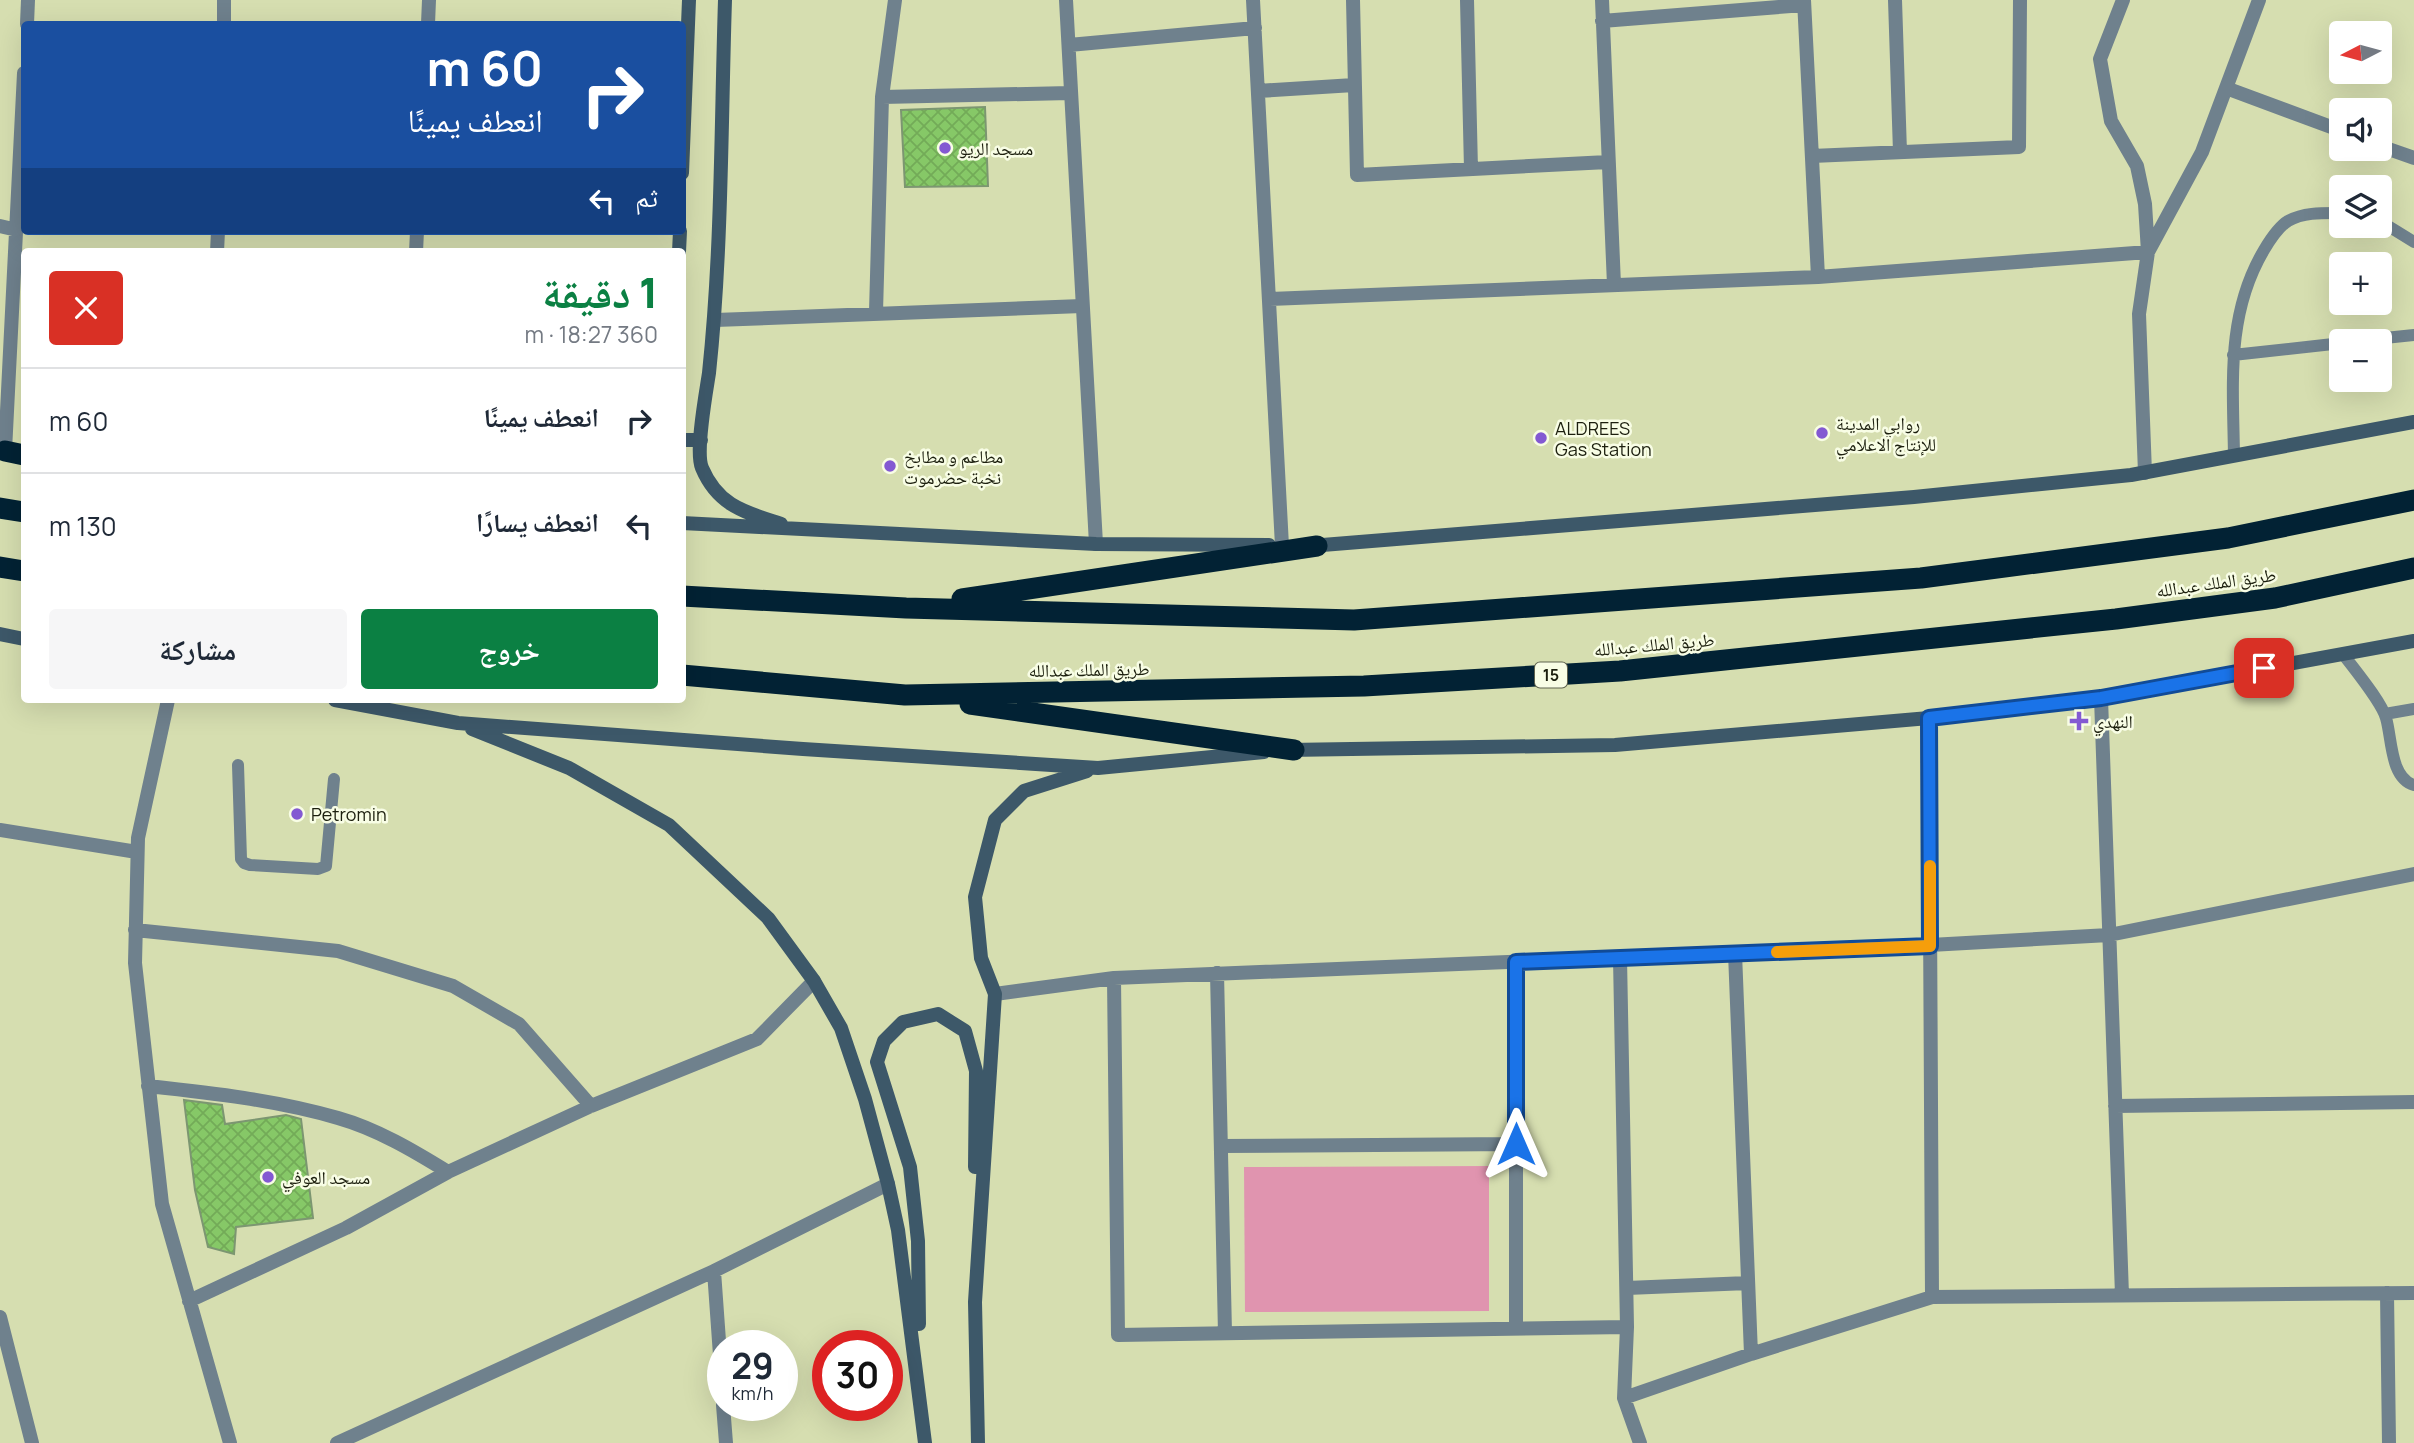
<!DOCTYPE html>
<html lang="ar">
<head>
<meta charset="utf-8">
<style>
  :root { --surface:#fff; --page:#f6f6f7; --text:#1f2937; --muted:#747a83; --line:#e0e1e3; --accent:#0b8043 }
  body { margin:0; font-family:Manrope,"Noto Naskh Arabic",sans-serif; background:var(--page); color:var(--text); direction:rtl; height:100vh; display:flex; flex-direction:column; font-size:26px; white-space:nowrap }
  * { box-sizing:border-box; margin:0 }
  p { font-size:23px; color:var(--muted) }
  .icon { flex:none; width:38px; height:38px; fill:none; stroke:currentColor; stroke-width:2; stroke-linecap:round; stroke-linejoin:round }
  .map { position:relative; flex:1; overflow:hidden; direction:ltr }
  .sheet { position:absolute; left:21px; top:248px; width:665px; height:455px; display:flex; flex-direction:column; background:var(--surface); border-radius:7px; box-shadow:0 7px 28px #0002; direction:rtl }
  .sheet>* { flex:none }
  .banner { position:absolute; left:21px; top:21px; width:665px; height:214px; border-radius:7px; box-shadow:0 7px 28px #0002; direction:rtl; background:#1a4fa0; color:#fff; overflow:hidden }
  .needle { width:46px; rotate:264deg }
  .fabs { position:absolute; left:2329px; top:21px; display:grid; gap:14px }
  .fabs a { display:grid; place-items:center; width:63px; height:63px; border-radius:7px; background:var(--surface); box-shadow:0 7px 28px #0002; font-size:35px }
  .speed { position:absolute; left:707px; top:1330px; display:flex; gap:14px; font-size:35px; font-weight:700; text-align:center }
  .speed>* { display:grid; place-content:center; width:91px; height:91px; border-radius:50%; background:var(--surface); box-shadow:0 7px 28px #0002; line-height:1 }
  .speed small { font-size:18px; font-weight:400 }
  .speed .limit { border:10px solid #d22; background:#fff; color:#111 }
  .pin { position:absolute; display:grid; place-items:center; width:60px; height:60px; color:#fff; margin:-30px; border-radius:14px; box-shadow:0 4px 10px #0006 }
  .me { position:absolute; width:77px; margin:-38px; rotate:0deg; stroke-linejoin:round; filter:drop-shadow(0 0 5px #0008) }
  .turn { display:flex; align-items:center; gap:24px; height:147px; padding:0 28px; font-size:32px }
  .turn .icon { width:91px; height:91px; stroke-width:2.5 }
  .turn b { display:block; font-size:49px; line-height:60px }
  .then { display:flex; align-items:center; height:66px; padding:0 28px; background:#0003; gap:14px; font-size:26px }
  .round { display:grid; place-items:center; flex:none; width:74px; height:74px; border-radius:7px; background:var(--page) }
  .overview { display:flex; align-items:center; justify-content:space-between; height:119px; padding:0 28px }
  h1 { font-size:42px; font-weight:800; line-height:52px; color:var(--accent) }
  .action { display:flex; gap:14px; margin-top:auto; padding:14px 28px }
  .action a { flex:1; height:80px; border-radius:7px; background:var(--accent); color:#fff; font-size:28px; font-weight:800; line-height:80px; text-align:center }
  .action a+a { background:var(--page); color:var(--text) }
  ul { padding:0; list-style:none }
  li { display:flex; align-items:center; gap:21px; height:105px; padding:0 28px; border-top:2px solid var(--line) }
  li div { flex:1 }
  li b { display:block; font-size:26px }
  li em { font-style:normal }
  .map>svg:first-child { display:block }
  .park { fill:#e094af }
  .building { fill:url(#building-cross-hatch); stroke:#7c9671; stroke-width:2 }
  .lines { fill:none; stroke-linecap:round; stroke-linejoin:round }
  .lane { stroke:#6f818d; stroke-width:12 }
  .street { stroke:#6f818d; stroke-width:14 }
  .secondary { stroke:#3d5869; stroke-width:14 }
  .highway { stroke:#022234; stroke-width:21 }
  .route-casing { stroke:#114b97; stroke-width:18 }
  .route { stroke:#1a73e8; stroke-width:12 }
  .slow { stroke:#f59e0b; stroke-width:12 }
  .poi-dot { fill:#8359d2; stroke:#f8fde5; stroke-width:2.5 }
  .labels { text-anchor:middle; dominant-baseline:central; stroke-width:5; stroke-linejoin:round; paint-order:stroke }
  .shield { fill:#f8fde5; stroke:#5e624e; stroke-width:2 }
  .shield-label { font-size:16px; font-weight:bold; fill:#1c1f0e }
  .poi-label { font-size:18px; fill:#1c1f0e; stroke:#f8fde5; text-anchor:start }
  .street-label { font-size:18px; fill:#1c1f0e; stroke:#f8fde5 }
</style>
</head>
<body>
<div class="map">
<svg width="2414" height="1443" viewBox="0 0 2414 1443">
  <defs>
    <pattern id="building-cross-hatch" width="8" height="8" patternUnits="userSpaceOnUse" patternTransform="scale(1.75)"><rect width="8" height="8" fill="#86c867"/><path d="M0 0l8 8M0 8l8-8" fill="none" stroke="#73ab58"/></pattern>
  </defs>
  <rect width="100%" height="100%" fill="#d6deb0"/>
  <!-- park -->
  <path class="park" d="M1489,1166V1311L1245,1312L1244,1167Z"/>
  <!-- building -->
  <path class="building" d="M985,107L988,186L905,187L901,110Z
    M184,1100L222,1105L225,1124L286,1115L301,1119L313,1218L236,1227L234,1254L208,1247L195,1190Z"/>
  <g class="lines">
    <!-- lane -->
    <path class="lane" d="M2380,221L2414,242
      M2356,341L2414,335
      M2233,355L2342,343
      M2234,456C2233,383 2226,314 2264,250C2270,240 2278,227 2288,221C2304,212 2324,213 2342,213
      M2343,654C2354,669 2381,701 2386,718C2392,738 2390,778 2414,785
      M2385,714L2414,709
      M238,765L241,859L244,863L250,865L318,869L326,866L334,779"/>
    <!-- street -->
    <path class="street" d="M1066,0L1096,544
      M1253,0L1282,546
      M1353,0L1357,175L1608,162
      M1467,0L1471,169
      M1602,0L1614,285
      M1804,0L1818,277
      M1895,0L1900,152
      M1602,21L1804,5
      M27,24L28,0
      M224,24V0
      M428,24L429,0
      M1069,45L1255,28
      M2226,88L2342,131
      M1258,91L1354,85
      M882,97L1070,93
      M2380,146L2414,158
      M1812,156L2019,147L2020,0
      M0,226L17,230
      M217,252L218,231
      M416,252L417,231
      M1269,299L1818,277L2148,252L2145,204L2137,166L2111,121L2100,59L2123,0
      M876,312L882,97L895,0
      M715,320L1082,306
      M5,451L24,73
      M2145,473L2139,314L2148,252L2202,152L2259,0
      M2101,698L2122,1295
      M168,700L138,838L135,963L162,1204L230,1443
      M1929,718L1932,1297
      M0,830L137,852
      M135,930L338,951L453,986L519,1024L591,1106
      M1735,953L1751,1354
      M1620,958L1627,1327L1624,1398L1640,1443
      M1516,962V1328
      M1217,973L1225,1333
      M1114,978L1118,1335L1627,1327
      M995,994L1114,978L1930,945L2109,935L2414,874
      M148,1086C212,1093 276,1100 338,1118C377,1129 414,1151 448,1172
      M2115,1106L2414,1102
      M1221,1146L1516,1144
      M714,1271L723,1397
      M1627,1288L1748,1283
      M2387,1293L2389,1443
      M189,1301L346,1228L448,1172L591,1106L757,1039L814,981
      M0,1317L32,1443
      M1624,1398L1751,1354L1932,1297L2414,1293
      M723,1405L726,1443
      M337,1443L714,1271L888,1184"/>
    <!-- secondary -->
    <path class="secondary" d="M725,0C721,124 722,250 709,373C706,393 695,452 702,468C718,506 745,512 781,524
      M682,173L689,0
      M679,252L680,231
      M682,440H701
      M682,523L1096,544L1269,545
      M1310,546L1914,497L2131,475L2414,422
      M0,634L24,639
      M335,700L458,723L803,749L1098,768L1264,752
      M472,729L569,768L669,825L768,918L814,981L841,1028L865,1099L888,1184L898,1230L925,1443
      M1288,750L1615,745L1929,718L2101,698L2414,641
      M919,1324L918,1241L910,1167L877,1062L884,1041L903,1022L938,1014L965,1031L976,1071L975,1167
      M978,1443L975,1302L995,994L981,958L975,897L995,820L1024,791L1087,771"/>
    <!-- highway -->
    <path class="highway" d="M5,451L24,455
      M0,508L24,512
      M0,567L24,571
      M682,596L906,608L1354,620L1921,578L2228,538L2414,500
      M962,599L1317,546
      M682,675L905,695L1364,686L1620,671L2116,619L2275,598L2414,568
      M970,704L1294,750"/>
  </g>
  <g class="lines">
    <defs>
      <path id="route" d="M1516,1144V962L1930,946L1929,718L2101,698L2264,668"/>
    </defs>
    <!-- route casing -->
    <use href="#route" class="route-casing"/>
    <!-- route -->
    <use href="#route" class="route"/>
    <!-- slow -->
    <path class="slow" d="M1777,952L1930,946V866"/>
  </g>
  <!-- markers -->
  <g class="poi-dot">
    <circle cx="945" cy="148" r="7"/>
    <circle cx="1822" cy="433" r="7"/>
    <circle cx="1541" cy="438" r="7"/>
    <circle cx="890" cy="466" r="7"/>
    <path d="M2075.5 710.5h7v7h7v7h-7v7h-7v-7h-7v-7h7z"/>
    <circle cx="297" cy="814" r="7"/>
    <circle cx="268" cy="1177" r="7"/>
  </g>
  <g class="labels">
    <!-- shield labels -->
    <rect class="shield" x="1535" y="662.5" width="32" height="25" rx="5"/>
    <g class="shield-label">
      <text x="1551" y="675">15</text>
    </g>
    <!-- poi labels -->
    <g class="poi-label">
      <text x="959" y="148">مسجد الريو</text>
      <text x="1836" y="423">روابي المدينة<tspan x="1836" dy="21">للإنتاج الاعلامي</tspan></text>
      <text x="1555" y="428">ALDREES<tspan x="1555" dy="21">Gas Station</tspan></text>
      <text x="904" y="456">مطاعم و مطابخ<tspan x="904" dy="21">نخبة حضرموت</tspan></text>
      <text x="2093" y="721">النهدي</text>
      <text x="311" y="814">Petromin</text>
      <text x="282" y="1177">مسجد العوفي</text>
    </g>
    <!-- street labels -->
    <g class="street-label">
      <text transform="translate(2216 582) rotate(-8)">طريق الملك عبدالله</text>
      <text transform="translate(1654 644) rotate(-5)">طريق الملك عبدالله</text>
      <text transform="translate(1089 669) rotate(-1)">طريق الملك عبدالله</text>
    </g>
  </g>
</svg>
<div class="fabs">
<a><svg class="needle" viewBox="-14 -14 28 28"><path d="M0-13l5 13h-10z" fill="#e53935"/><path d="M0 13l5-13h-10z" fill="#747a83"/></svg></a>
<a><svg class="icon" aria-label="sound" viewBox="0 0 24 24"><path d="M4 9h4l5-4v14l-5-4H4zM17 9q2 3 0 6"/></svg></a>
<a><svg class="icon" aria-label="layers" viewBox="0 0 24 24"><path d="M12 4l9 5-9 5-9-5zM3 14l9 5 9-5"/></svg></a>
<a>+</a>
<a>−</a>
</div>
<div class="speed"><div>29<small>km/h</small></div><div class="limit">30</div></div>
<div class="pin" style="left:2264px;top:668px;background:#d93025"><svg class="icon" aria-label="arrive" viewBox="0 0 24 24"><path d="M6 21V4h12l-3 4 3 4H6"/></svg></div>
<svg class="me" style="left:1516px;top:1144px" viewBox="-20 -20 40 40"><path d="M0-17L14 15 0 8-14 15z" fill="#1a73e8" stroke="#fff" stroke-width="4"/></svg>
<div class="banner">
<div class="turn"><svg class="icon" aria-label="right" viewBox="0 0 24 24"><path d="M7 20v-9h11M14 6l5 5-5 5"/></svg><div><b>60 m</b>انعطف يمينًا</div></div>
<div class="then">ثم<svg class="icon" aria-label="left" viewBox="0 0 24 24"><path d="M17 20v-9H6M10 6l-5 5 5 5"/></svg></div>
</div>
<section class="sheet">
<div class="overview"><div><h1>1 دقيقة</h1><p>360 m · 18:27</p></div><a class="round" style="background:#d93025;color:#fff"><svg class="icon" aria-label="close" viewBox="0 0 24 24"><path d="M6 6l12 12M18 6L6 18"/></svg></a></div>
<ul>
<li><svg class="icon" aria-label="right" viewBox="0 0 24 24"><path d="M7 20v-9h11M14 6l5 5-5 5"/></svg><div><b>انعطف يمينًا</b></div><em>60 m</em></li>
<li><svg class="icon" aria-label="left" viewBox="0 0 24 24"><path d="M17 20v-9H6M10 6l-5 5 5 5"/></svg><div><b>انعطف يسارًا</b></div><em>130 m</em></li>
</ul>
<div class="action"><a>خروج</a><a>مشاركة</a></div>
</section>
</div>
</body>
</html>
